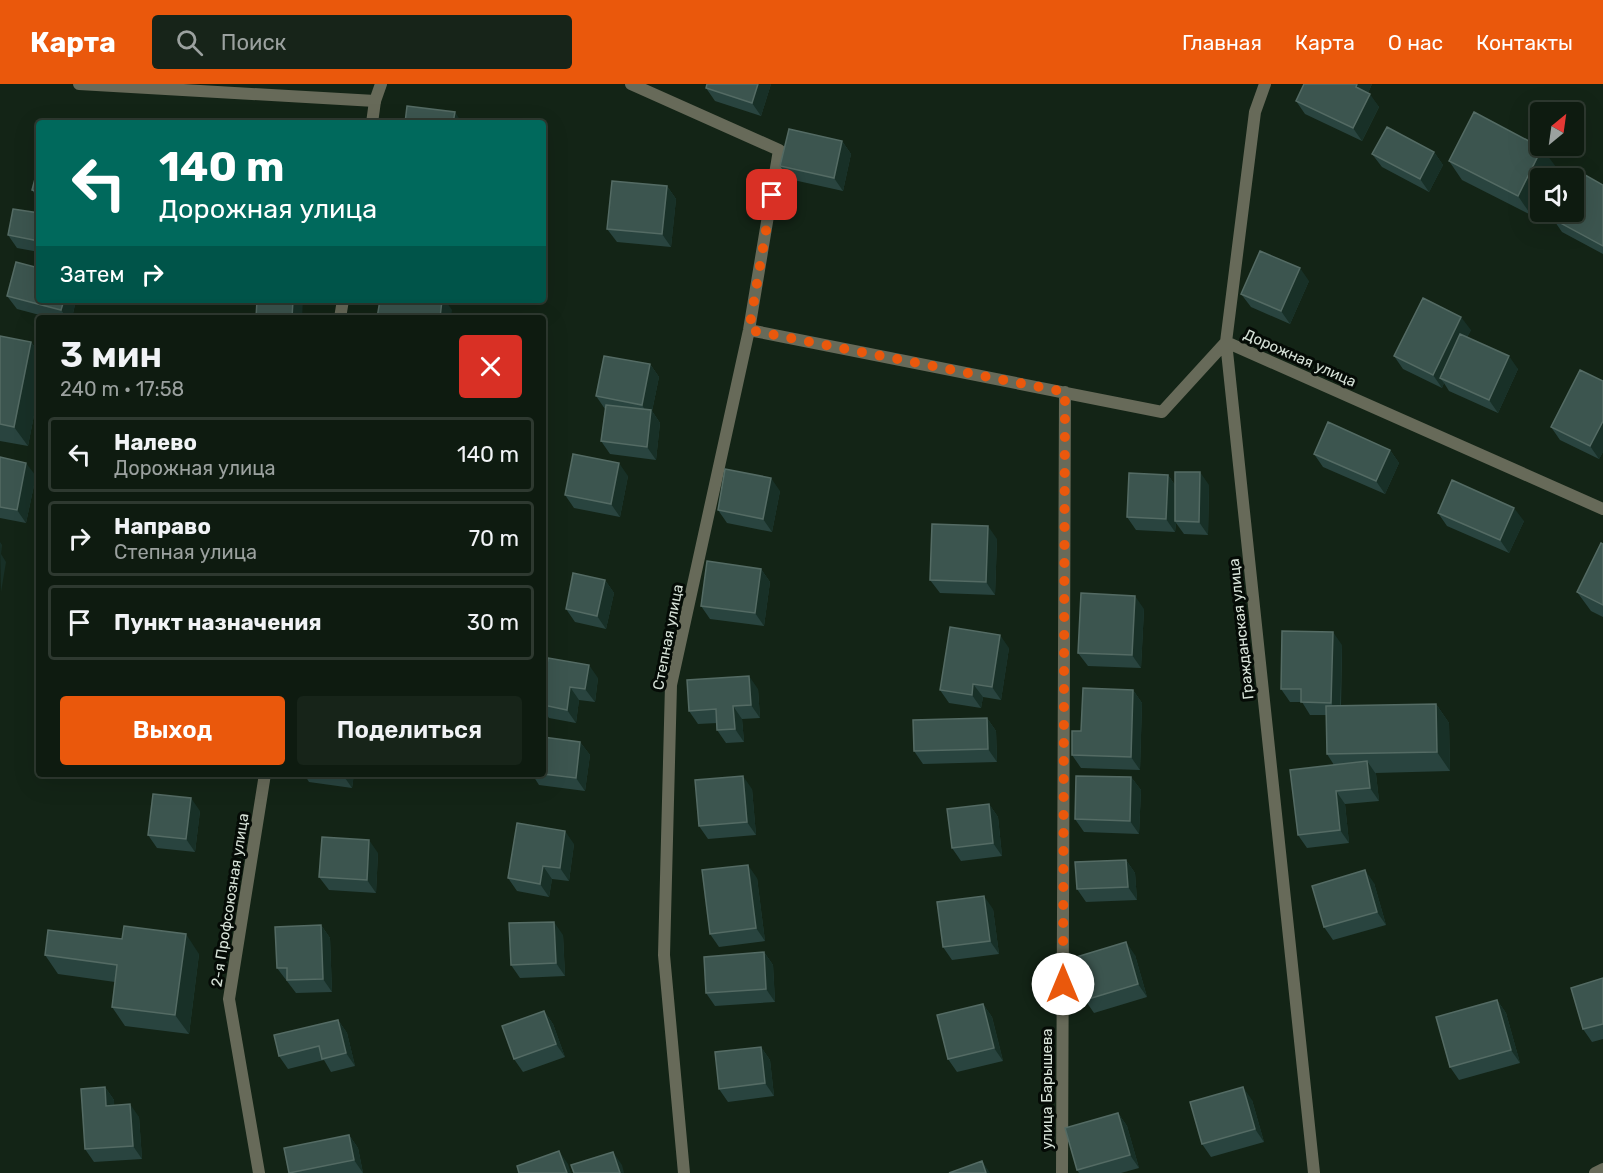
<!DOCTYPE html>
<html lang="ru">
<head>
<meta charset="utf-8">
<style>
  :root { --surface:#0e1b10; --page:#172419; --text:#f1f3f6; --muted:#9ba19f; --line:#2e3930; --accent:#ea580c }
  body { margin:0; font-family:Rubik,sans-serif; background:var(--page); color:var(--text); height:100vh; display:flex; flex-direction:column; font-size:22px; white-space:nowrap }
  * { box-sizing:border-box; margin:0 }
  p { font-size:20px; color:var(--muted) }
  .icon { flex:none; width:33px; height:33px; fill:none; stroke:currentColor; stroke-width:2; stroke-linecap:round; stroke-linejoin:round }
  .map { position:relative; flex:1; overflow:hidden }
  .sheet { position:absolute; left:36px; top:231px; width:510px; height:462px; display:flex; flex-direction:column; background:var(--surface); border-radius:6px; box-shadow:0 6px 24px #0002,0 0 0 2px var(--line) }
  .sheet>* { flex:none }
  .hud { position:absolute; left:36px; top:36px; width:510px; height:183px; border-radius:6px; box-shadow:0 6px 24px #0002,0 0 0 2px var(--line); background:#00695c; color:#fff; overflow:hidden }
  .needle { width:39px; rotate:29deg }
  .tools { position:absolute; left:1530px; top:18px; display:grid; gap:12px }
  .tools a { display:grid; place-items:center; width:54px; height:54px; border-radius:6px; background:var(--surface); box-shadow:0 6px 24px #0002,0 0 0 2px var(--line); font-size:30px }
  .pin { position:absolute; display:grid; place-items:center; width:51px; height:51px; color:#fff; margin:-26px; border-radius:12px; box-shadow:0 3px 9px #0006 }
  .me { position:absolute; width:66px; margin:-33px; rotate:0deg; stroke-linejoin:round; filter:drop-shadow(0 0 4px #0008) }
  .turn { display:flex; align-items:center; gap:21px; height:126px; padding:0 24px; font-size:27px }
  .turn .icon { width:78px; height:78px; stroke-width:2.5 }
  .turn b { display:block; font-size:42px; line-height:51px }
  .then { display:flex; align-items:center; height:57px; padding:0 24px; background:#0003; gap:12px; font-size:22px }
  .round { display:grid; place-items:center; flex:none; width:63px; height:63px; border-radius:6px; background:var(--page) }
  .overview { display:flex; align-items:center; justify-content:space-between; height:102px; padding:0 24px }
  h1 { font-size:36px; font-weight:600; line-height:45px }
  .button { display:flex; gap:12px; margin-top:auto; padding:12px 24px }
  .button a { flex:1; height:69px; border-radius:6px; background:var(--accent); color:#fff; font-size:24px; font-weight:600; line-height:69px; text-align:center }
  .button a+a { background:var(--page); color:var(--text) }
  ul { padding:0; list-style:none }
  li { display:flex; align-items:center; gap:18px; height:75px; margin:0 12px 9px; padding:0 12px; border:3px solid var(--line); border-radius:6px }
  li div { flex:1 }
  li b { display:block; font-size:22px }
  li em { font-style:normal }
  header { display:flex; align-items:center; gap:36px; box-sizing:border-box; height:84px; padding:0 30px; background:var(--accent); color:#fff }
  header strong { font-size:28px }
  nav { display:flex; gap:33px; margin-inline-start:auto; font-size:21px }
  .search { width:420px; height:54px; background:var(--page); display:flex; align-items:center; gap:15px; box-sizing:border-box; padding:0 21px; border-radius:6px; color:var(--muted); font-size:22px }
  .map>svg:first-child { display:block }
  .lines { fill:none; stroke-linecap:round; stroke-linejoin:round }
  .minor { stroke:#676a59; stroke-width:12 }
  .tertiary { stroke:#676a59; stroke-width:12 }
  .wall { fill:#29443f }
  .shaded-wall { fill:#183027 }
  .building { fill:#3c554f; stroke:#546b64; stroke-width:1.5 }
  .route { stroke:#ea580c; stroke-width:10; stroke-dasharray:0 18 }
  .labels { text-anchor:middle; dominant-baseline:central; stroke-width:6; stroke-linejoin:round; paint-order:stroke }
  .street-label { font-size:15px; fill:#d7e2d8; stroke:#050b06 }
</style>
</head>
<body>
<header>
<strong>Карта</strong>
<div class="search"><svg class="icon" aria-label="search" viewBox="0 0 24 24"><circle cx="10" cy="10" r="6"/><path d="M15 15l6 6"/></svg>Поиск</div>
<nav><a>Главная</a><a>Карта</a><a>О нас</a><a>Контакты</a></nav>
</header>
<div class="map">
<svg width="1603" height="1089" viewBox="0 0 1603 1089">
  <rect width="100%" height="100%" fill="#132416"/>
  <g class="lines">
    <!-- minor -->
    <path class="minor" d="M79,0L375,17
      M631,0L779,66L749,246L671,601L664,871L684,1089
      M1265,0L1255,28L1226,258L1314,1089
      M749,246L1162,328L1226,258L1603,425
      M1062,1089L1065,308
      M1595,1089L1603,1085"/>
    <!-- tertiary -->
    <path class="tertiary" d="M372,39L375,17L381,0
      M340,234L343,216
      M259,1089L229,915L265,690"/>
  </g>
  <!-- wall -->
  <path class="wall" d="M771,0L761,32L715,17L706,4Z
    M1304,0H1372L1368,9L1379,23L1362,57L1305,30L1296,17Z
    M842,57L851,70L843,107L789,95L780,82Z
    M1434,68L1443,81L1429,108L1382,83L1372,70Z
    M1449,77L1556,83L1550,94H1540V112L1531,131L1462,96Z
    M39,80V116L32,106Z
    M1603,101V170L1562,148L1553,135Z
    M667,102L676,115L671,163L617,158L607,145Z
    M39,129V168L17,164L8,151Z
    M1309,197L1290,240L1251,223L1241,210Z
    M7,212L39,216H76L72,234H51L17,225Z
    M1471,246L1467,253L1518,285L1498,329L1449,307L1444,299L1442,304L1403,285L1394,272Z
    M0,252L31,258L39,269V306L28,362L0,357Z
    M650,280L659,293L652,327L660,339L656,376L610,370L601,357L605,325L596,312Z
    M1603,297V368L1599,375L1560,356L1551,343Z
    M1390,366L1399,379L1385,410L1323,383L1314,370Z
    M0,373L36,392L26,439L0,434Z
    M1168,391L1175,401H1209L1208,451L1184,450L1176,439L1175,448L1136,446L1127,433Z
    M628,392L620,433L574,424L565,411Z
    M780,407L772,448L727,439L718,426Z
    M1438,429L1524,437L1509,469L1447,442Z
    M997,455L995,511L940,509L930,496Z
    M1603,460V533L1591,527L1577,508Z
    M761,485L770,498L764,542L710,535L701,522Z
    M605,496L614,509L606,545L575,538L566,525Z
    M1144,525L1141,584L1088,582L1078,569Z
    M1342,561L1341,622L1436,620L1449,639L1450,687L1375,689L1376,690L1379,717L1345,720L1349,759L1307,764L1298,751L1334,681L1327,670L1326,631H1310L1302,618H1290L1281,605Z
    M1009,564L1001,616L983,613L981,624L949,619L940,606Z
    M598,594L595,618L579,616L576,639L549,634L543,625V603Z
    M758,605L760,634L742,635L744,658L726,659L717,646V639L698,640L689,627Z
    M1133,606L1142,619L1140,686L1081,684L1072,671Z
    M987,634L996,647L997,678L923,680L914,667Z
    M580,658L590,671L585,707L539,701L532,690H543Z
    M304,690H354L352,704L309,698Z
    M1131,693L1141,706L1139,750L1084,748L1075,735Z
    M752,705L756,751L708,755L699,742Z
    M989,720L998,733L1002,772L961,777L952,764Z
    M200,727L195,768L157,764L148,751Z
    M574,760L569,797L552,795L549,813L517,807L508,794Z
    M378,769L376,809L329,806L319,793Z
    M1126,776L1135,789L1137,816L1086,818L1077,805Z
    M757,794L765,857L719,863L710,850Z
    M1374,799L1386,841L1333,856L1324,843Z
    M993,825L999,870L952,876L943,863Z
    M321,841L330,854L332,908L296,909L277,884Z
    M563,851L565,892L520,894L511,881Z
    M122,855L199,870L189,950L125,942L112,923L115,898L58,890L45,871Z
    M764,868L773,881L775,918L715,922L706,909Z
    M1135,871L1147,913L1094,929L1085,916Z
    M1603,894V955L1592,958L1583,945Z
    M1497,916L1506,929L1520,979L1459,996L1450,983Z
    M983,920L992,933L1003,977L957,988L948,975Z
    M544,927L553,940L565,973L523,988L514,975Z
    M338,936L347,949L355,982L331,988L324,976L288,985L279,972Z
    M761,963L770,976L774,1012L728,1018L719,1005Z
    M105,1003L114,1016V1021L139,1033L142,1075L94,1078L85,1065Z
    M1252,1016L1264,1058L1211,1073L1202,1060Z
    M1118,1029L1127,1042L1139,1084L1121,1089H1079L1077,1086Z
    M349,1051L358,1064L363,1089H289Z"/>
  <!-- shaded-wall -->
  <path class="shaded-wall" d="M758,0H771L761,32L752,19Z
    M1357,0H1372L1365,16L1356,3Z
    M1370,10L1379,23L1362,57L1353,44Z
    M455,28L462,39H453Z
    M842,57L851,70L843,107L834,94Z
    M1542,64L1556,83L1550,94H1540V112L1531,131L1518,112Z
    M1434,68L1443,81L1429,108L1420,95Z
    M667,102L676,115L671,163L662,150Z
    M1300,184L1309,197L1290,240L1281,227Z
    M64,216H76L72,234H67L61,226Z
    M293,216H303L302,234H292Z
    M442,216H445L452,226L451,234H440Z
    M1461,233L1471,246L1446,296L1440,294L1444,299L1442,304L1433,291Z
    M31,258L39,269V306L28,362L14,343Z
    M1509,272L1518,285L1498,329L1489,316Z
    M650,280L659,293L652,327L660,339L656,376L647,363L650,334L642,321Z
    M1603,337V368L1599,375L1590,362Z
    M1390,366L1399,379L1385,410L1376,397Z
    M26,379L36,392L26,439L17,426Z
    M619,379L628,392L620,433L611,420Z
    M1200,388L1209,401L1208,451L1199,438Z
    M1168,391L1177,404L1175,437L1176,439L1175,448L1166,435Z
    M771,394L780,407L772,448L763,435Z
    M1514,424L1524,437L1509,469L1500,456Z
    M988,442L997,455L995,511L986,498Z
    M0,458L2,461L1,470L6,478L1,508Z
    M761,485L770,498L764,542L755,529Z
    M605,496L614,509L606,545L597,532Z
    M1135,512L1144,525L1141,584L1132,571Z
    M1333,548L1342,561L1340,632L1331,619Z
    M1000,551L1009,564L1001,616L992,603Z
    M589,581L598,594L595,618L585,605Z
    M749,592L758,605L760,634L751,621Z
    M973,600L983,613L981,624L972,611Z
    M570,603L579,616L576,639L567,626Z
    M1133,606L1142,619L1140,686L1131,673Z
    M1436,620L1449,639L1450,687L1437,668Z
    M733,622L742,635L744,658L735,645Z
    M987,634L996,647L997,678L988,665Z
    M580,658L590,671L585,707L576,694Z
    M1367,677L1376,690L1379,717L1370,704Z
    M343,690H354L352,704L343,691Z
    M743,692L752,705L756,751L747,738Z
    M1131,693L1141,706L1139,750L1130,737Z
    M1336,707L1345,720L1349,759L1340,746Z
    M191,714L200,727L195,768L186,755Z
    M989,720L998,733L1002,772L993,759Z
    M565,747L574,760L569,797L560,784Z
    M369,756L378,769L376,809L367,796Z
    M1126,776L1135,789L1137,816L1128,803Z
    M748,781L757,794L765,857L756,844Z
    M543,782L552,795L549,813L540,800Z
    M1365,786L1374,799L1386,841L1377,828Z
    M984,812L993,825L999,870L990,857Z
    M554,838L563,851L565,892L556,879Z
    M321,841L330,854L332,908L323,895Z
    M186,850L199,870L189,950L175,931Z
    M1126,858L1135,871L1147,913L1138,900Z
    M764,868L773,881L775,918L766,905Z
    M1497,916L1506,929L1520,979L1511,966Z
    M983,920L992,933L1003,977L994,964Z
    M544,927L553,940L565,973L556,960Z
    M338,936L347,949L355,982L346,969Z
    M761,963L770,976L774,1012L765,999Z
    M105,1003L114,1016L115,1035L106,1022Z
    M1243,1003L1252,1016L1264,1058L1255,1045Z
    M130,1020L139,1033L142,1075L133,1062Z
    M1118,1029L1127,1042L1139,1084L1130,1071Z
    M349,1051L358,1064L363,1089L354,1076Z
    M559,1067L568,1080L571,1089H567Z
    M613,1068L622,1081L624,1089H620Z
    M982,1077L990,1089H986Z"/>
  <!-- building -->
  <path class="building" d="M707,0H758L752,19L706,4Z
    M1304,0H1357L1356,3L1370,10L1353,44L1296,17Z
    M407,22L455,28L453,39H405Z
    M1474,28L1542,64L1518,112L1449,77Z
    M1387,43L1434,68L1420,95L1372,70Z
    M789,45L842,57L834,94L780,82Z
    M39,80V108L32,106Z
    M1578,87L1603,101V162L1553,135L1557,128H1574V96Z
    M612,97L667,102L662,150L607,145Z
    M13,125L39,129V157L8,151Z
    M1260,167L1300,184L1281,227L1241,210Z
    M16,178L39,184V216H64L61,226L7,212Z
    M1423,214L1461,233L1433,291L1394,272Z
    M257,216H293L292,234H256Z
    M380,216H442L440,234H377Z
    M1460,250L1509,272L1489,316L1440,294Z
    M0,252L31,258L14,343L0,340Z
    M604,272L650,280L642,321L596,312Z
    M1580,286L1603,297V337L1590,362L1551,343Z
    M606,321L651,326L647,363L601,357Z
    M1328,338L1390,366L1376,397L1314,370Z
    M573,370L619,379L611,420L565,411Z
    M0,373L26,379L17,426L0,423Z
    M725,385L771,394L763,435L718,426Z
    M1175,388H1200L1199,438L1175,437Z
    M1129,389L1168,391L1166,435L1127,433Z
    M1452,396L1514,424L1500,456L1438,429Z
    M932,440L988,442L986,498L930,496Z
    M1601,459L1603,460V521L1577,508Z
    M707,477L761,485L755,529L701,522Z
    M573,489L605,496L597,532L566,525Z
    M1081,509L1135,512L1132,571L1078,569Z
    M950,543L1000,551L992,603L973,600L972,611L940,606Z
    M1282,547L1333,548L1331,619L1301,618V605H1281Z
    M548,574L589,581L585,605L570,603L567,626L543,621V603Z
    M749,592L751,621L733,622L735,645L717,646L716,625L689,627L687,596Z
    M1083,604L1133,606L1131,673L1072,671V647H1081Z
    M1436,620L1437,668L1327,670L1326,622Z
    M987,634L988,665L914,667L913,636Z
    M543,653L580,658L576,694L543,690Z
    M1367,677L1370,704L1336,707L1340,746L1298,751L1290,686Z
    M743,692L747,738L699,742L695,696Z
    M1076,692L1131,693L1130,737L1075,735Z
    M153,710L191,714L186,755L148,751Z
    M989,720L993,759L952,764L947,725Z
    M517,739L565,747L560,784L543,782L540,800L508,794Z
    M322,753L369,756L367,796L319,793Z
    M1126,776L1128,803L1077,805L1075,778Z
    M748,781L756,844L710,850L702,786Z
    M1365,786L1377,828L1324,843L1312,802Z
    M984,812L990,857L943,863L937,818Z
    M554,838L556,879L511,881L509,839Z
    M321,841L323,895L287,896V884H277L275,843Z
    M124,842L186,850L175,931L112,923L117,881L45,871L48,846L122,855Z
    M1126,858L1138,900L1085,916L1073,874Z
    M764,868L766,905L706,909L704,873Z
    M1603,894V940L1583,945L1571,904Z
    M1497,916L1511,966L1450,983L1436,933Z
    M983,920L994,964L948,975L937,931Z
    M544,927L556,960L514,975L502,942Z
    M338,936L346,969L322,975L319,962L279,972L274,951Z
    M761,963L765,999L719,1005L715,968Z
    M105,1003L106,1022L130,1020L133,1062L85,1065L81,1005Z
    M1243,1003L1255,1045L1202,1060L1190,1018Z
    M1118,1029L1130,1071L1077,1086L1065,1044Z
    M349,1051L354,1076L289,1089L284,1064Z
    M559,1067L567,1089H519L517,1082Z
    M613,1068L620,1089H574L571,1081Z
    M982,1077L986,1089H949Z"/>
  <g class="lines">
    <!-- route -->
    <path class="route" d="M772,111L749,246L1065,308L1063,900"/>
  </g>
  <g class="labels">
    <!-- street labels -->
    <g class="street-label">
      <text transform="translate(1300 274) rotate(24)">Дорожная улица</text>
      <text transform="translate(1241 545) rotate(-96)">Гражданская улица</text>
      <text transform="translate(668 553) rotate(-79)">Степная улица</text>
      <text transform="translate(230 816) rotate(-81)">2-я Профсоюзная улица</text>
      <text transform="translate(1047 1005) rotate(-90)">улица Барышева</text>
    </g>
  </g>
</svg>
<div class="tools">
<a><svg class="needle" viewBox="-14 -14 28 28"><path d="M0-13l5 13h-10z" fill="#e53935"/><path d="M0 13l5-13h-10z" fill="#9ba19f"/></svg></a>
<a><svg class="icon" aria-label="sound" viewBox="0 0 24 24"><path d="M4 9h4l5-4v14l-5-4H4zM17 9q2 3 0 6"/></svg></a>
</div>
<div class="pin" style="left:772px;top:111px;background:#d93025"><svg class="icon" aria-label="arrive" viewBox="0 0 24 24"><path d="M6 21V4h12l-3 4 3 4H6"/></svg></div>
<svg class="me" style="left:1063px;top:900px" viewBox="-20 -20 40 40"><circle r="19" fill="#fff"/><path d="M0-13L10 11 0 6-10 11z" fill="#ea580c"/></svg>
<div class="hud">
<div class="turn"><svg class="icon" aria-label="left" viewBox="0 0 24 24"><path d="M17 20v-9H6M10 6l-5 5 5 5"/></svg><div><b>140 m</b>Дорожная улица</div></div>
<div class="then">Затем<svg class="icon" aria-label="right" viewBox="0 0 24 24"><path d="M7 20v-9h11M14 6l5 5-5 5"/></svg></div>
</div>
<section class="sheet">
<div class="overview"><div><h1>3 мин</h1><p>240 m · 17:58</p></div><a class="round" style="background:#d93025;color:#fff"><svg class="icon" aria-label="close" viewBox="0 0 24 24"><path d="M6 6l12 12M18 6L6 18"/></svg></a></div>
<ul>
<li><svg class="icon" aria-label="left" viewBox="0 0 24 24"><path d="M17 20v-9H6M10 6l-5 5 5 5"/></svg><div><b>Налево</b><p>Дорожная улица</p></div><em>140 m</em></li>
<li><svg class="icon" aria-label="right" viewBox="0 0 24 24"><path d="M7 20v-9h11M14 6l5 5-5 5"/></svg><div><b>Направо</b><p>Степная улица</p></div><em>70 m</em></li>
<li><svg class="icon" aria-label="arrive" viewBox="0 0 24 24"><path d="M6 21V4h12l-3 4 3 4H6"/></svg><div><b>Пункт назначения</b></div><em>30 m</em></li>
</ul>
<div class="button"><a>Выход</a><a>Поделиться</a></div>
</section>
</div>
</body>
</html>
